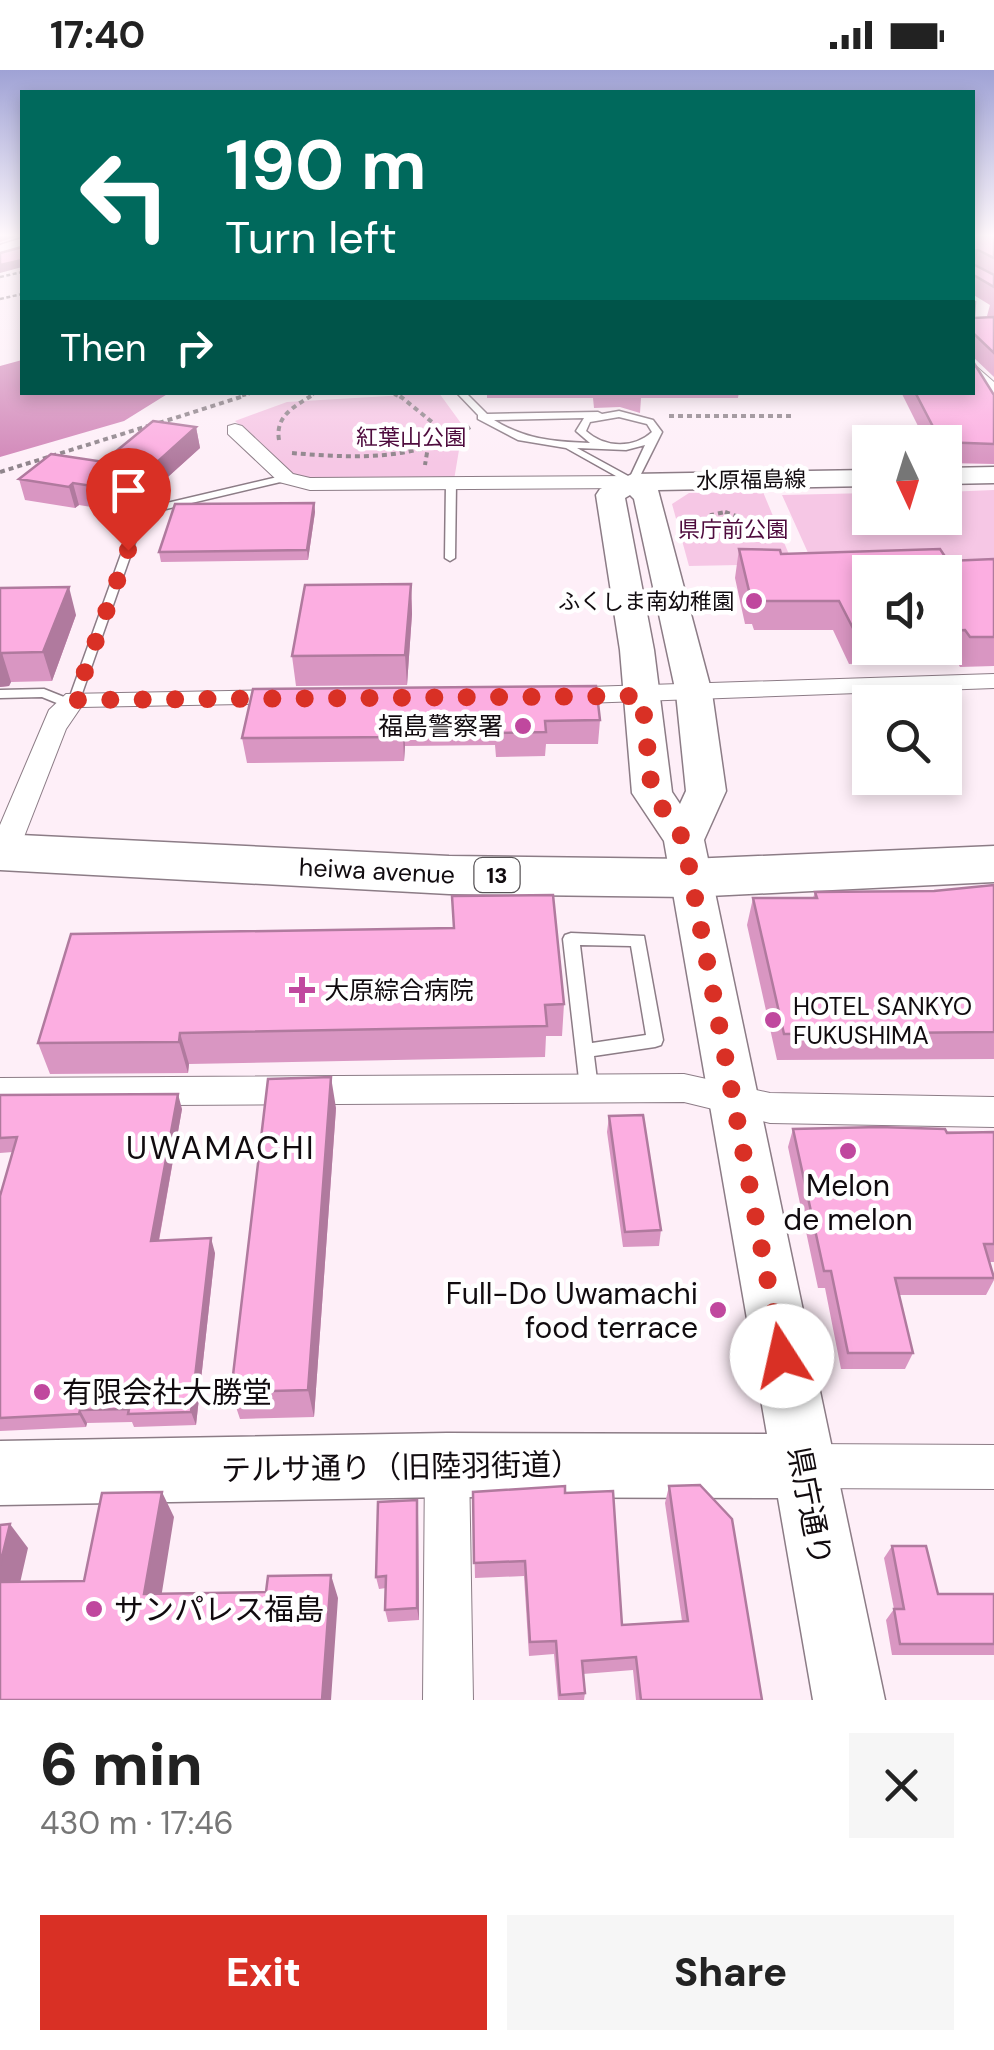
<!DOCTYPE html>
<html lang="en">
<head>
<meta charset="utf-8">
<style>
  :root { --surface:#fff; --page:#f6f6f6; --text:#222; --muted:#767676; --accent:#d93025 }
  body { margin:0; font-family:"DM Sans","Noto Sans JP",sans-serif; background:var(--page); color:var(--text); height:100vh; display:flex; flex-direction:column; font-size:38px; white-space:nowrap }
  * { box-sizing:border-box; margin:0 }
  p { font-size:32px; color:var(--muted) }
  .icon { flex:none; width:55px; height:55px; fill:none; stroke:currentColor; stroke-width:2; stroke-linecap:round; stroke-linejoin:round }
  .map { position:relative; height:1630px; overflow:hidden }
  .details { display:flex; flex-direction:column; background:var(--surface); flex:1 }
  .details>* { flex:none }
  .hud { position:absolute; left:20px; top:20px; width:955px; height:305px; border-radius:0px; box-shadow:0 5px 15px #0003; background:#00695c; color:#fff; overflow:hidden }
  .needle { width:65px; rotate:176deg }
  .controls { position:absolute; left:852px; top:355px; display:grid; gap:20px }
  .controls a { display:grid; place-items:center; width:110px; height:110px; border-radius:0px; background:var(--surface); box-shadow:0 5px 15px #0003; font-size:50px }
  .pin { position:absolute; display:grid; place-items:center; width:85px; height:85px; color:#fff; margin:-102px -42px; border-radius:50% 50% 50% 0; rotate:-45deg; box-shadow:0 0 10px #0007 }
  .pin .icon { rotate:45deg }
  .me { position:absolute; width:110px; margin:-55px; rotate:350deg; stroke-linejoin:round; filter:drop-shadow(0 0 8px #0008) }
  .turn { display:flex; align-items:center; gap:35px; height:210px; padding:0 40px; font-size:45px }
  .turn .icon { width:130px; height:130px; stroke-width:2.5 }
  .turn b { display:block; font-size:70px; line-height:85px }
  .then { display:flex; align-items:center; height:95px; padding:0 40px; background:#0003; gap:20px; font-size:38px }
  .round { display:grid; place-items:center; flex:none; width:105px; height:105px; border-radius:0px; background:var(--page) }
  .overview { display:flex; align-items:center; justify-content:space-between; height:170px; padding:0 40px }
  h1 { font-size:60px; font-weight:800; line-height:75px }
  .button { display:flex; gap:20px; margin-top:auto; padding:20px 40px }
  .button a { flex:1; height:115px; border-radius:0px; background:var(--accent); color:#fff; font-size:40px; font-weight:800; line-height:115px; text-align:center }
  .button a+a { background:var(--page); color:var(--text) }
  .status { display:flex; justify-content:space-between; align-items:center; height:70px; padding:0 50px; background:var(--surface); direction:ltr }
  .status svg { height:28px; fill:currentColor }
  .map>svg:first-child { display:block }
  .green { fill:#f6c7e5 }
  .water { fill:#d288b9 }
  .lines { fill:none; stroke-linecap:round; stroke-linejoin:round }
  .lane-casing { stroke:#8c7c86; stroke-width:3 }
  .street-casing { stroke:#8c7c86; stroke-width:2 }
  .secondary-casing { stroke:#8c7c86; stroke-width:3 }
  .highway-casing { stroke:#8c7c86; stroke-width:3 }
  .path-far1 { stroke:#90858c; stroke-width:2.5; stroke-dasharray:4 2.5; stroke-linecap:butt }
  .path { stroke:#90858c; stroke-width:4; stroke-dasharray:5 4; stroke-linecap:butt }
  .lane { fill:#fff; fill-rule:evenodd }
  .street { fill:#fff; fill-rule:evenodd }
  .secondary { fill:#fff; fill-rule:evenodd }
  .highway { fill:#fff; fill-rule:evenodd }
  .wall { fill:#d996c2; fill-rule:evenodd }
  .shaded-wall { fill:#b07a9e }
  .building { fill:#fcaee1; stroke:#b07a9e; stroke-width:2.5 }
  .route { stroke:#d93025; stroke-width:18; stroke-dasharray:0 32.4 }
  .poi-dot { fill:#c0489e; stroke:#fff; stroke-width:4 }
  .labels { text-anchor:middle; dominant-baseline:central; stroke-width:9; stroke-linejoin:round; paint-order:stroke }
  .far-park-label { font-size:22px; fill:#4e0b3d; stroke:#fff }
  .far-street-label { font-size:22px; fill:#110b0f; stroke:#fff }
  .far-poi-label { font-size:22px; fill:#110b0f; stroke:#fff; text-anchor:end }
  .shield { fill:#fff; stroke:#585457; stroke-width:2.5 }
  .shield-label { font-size:22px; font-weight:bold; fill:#110b0f }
  .poi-label { font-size:25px; fill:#110b0f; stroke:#fff; text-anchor:start }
  .street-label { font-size:25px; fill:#110b0f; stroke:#fff }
  .near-poi-label { font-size:30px; fill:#110b0f; stroke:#fff; text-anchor:start }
  .near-street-label { font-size:30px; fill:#110b0f; stroke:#fff }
  .near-neighbourhood-label { font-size:32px; letter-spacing:2.5px; fill:#110b0f; stroke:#fff }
</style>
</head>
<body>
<div class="status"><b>17:40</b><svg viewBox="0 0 49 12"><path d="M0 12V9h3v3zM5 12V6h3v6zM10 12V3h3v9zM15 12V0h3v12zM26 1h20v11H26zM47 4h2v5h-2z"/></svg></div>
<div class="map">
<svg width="994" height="1630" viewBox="0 0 994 1630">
  <rect width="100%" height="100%" fill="#feeff8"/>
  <!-- green -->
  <path class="green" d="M439,323L463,356L454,410H314L293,405L235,351L287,332Z
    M994,420V500L818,505L782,425L870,423V448H945V422Z
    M763,422L793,494L689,496L672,434L689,423Z"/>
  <!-- water -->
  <path class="water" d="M22,290V322L169,323L124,351L0,387V296Z"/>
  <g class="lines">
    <defs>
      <path id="lane" d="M456,322H465L487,344L598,342L602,344L619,341L653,350L662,362L637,412L632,415L566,378L518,370L478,349V345ZM619,347L647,354L652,362C633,379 605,378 586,361L590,352ZM584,348L576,361L590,373C554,372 524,369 494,350ZM645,375L630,407L577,378L626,380Z
        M286,405L289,406V410L145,444L79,632L69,638L42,627L0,628V620L44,619L69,629L137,440Z
        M451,410L456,413L455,488L450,491L445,488L446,413Z
        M571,863L644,866L663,970L661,975L655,977L594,986L598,1018L595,1023L589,1025L583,1023L580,1018L563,869L565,865ZM580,875L631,876L646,965L592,973Z"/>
      <path id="street" d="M972,293L994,312V328L972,309Z
        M235,354L242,356L293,404L310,408L632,406L642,412L632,418L310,420L279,412L228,364V356Z
        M994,604V618L557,634L544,626L557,618Z
        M291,620L304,628L300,633L81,637L66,659L15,790L10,797L0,800V755L49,640L66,624Z
        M684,1004L770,1023L994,1027V1057L770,1053L684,1032L0,1036V1008Z
        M447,1373L463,1379L469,1395L473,1630H423L425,1395L431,1379Z
        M802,1374L994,1375V1419L802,1418L786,1412L780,1396L786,1380Z"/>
      <path id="secondary" d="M22,168V181L0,188V175Z
        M994,397V413L945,414V398Z
        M870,400V416L658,420L712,623L726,721L704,770L885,1630H813L778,1428L447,1427L0,1435V1371L447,1363L767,1364L664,771L632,723L620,580L596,425L600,419L632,404ZM630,425L634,429L676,623L686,721L680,734L672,722L654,580L625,428Z"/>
      <path id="highway" d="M0,764L449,786L689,789L994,776V812L689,827L449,824L0,800Z"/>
    </defs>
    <!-- lane casing -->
    <use href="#lane" class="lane-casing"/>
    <!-- street casing -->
    <use href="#street" class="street-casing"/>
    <!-- secondary casing -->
    <use href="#secondary" class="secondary-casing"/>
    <!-- highway casing -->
    <use href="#highway" class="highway-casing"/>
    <!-- path-far1 -->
    <path class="path-far1" d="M0,207L22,202
      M0,229L22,224
      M388,322L401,328
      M236,328L256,322
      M307,328L317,322"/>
    <!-- path -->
    <path class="path" d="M400,326L432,352L425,395
      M669,346H792
      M159,353L244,326
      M279,370C275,347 293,337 311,326
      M292,383C351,388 419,392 470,357
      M0,402L148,356
      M725,442L739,447L741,454L727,459L708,452L711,445Z
      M685,466L718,460"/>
    <!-- lane -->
    <use href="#lane" class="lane"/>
    <!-- street -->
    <use href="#street" class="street"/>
    <!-- secondary -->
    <use href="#secondary" class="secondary"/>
    <!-- highway -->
    <use href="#highway" class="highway"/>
  </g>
  <!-- wall -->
  <path class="wall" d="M972,165H994V307L972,286V232L974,248L990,247L987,246L990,235L972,224Z
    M487,322H739L738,328H641L640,343L620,337L594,338L593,328H487Z
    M901,322H972L994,325V394L945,393V372H926Z
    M196,357L200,378L159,415L134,411L136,417L110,440L79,435L75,438L25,430L19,409L111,393L109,387Z
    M314,433L315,442L308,490L161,492L159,482Z
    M739,479L781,484L948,491L994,489V596L960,597L956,590L849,594L833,560H754L752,554H745L735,508ZM870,502H945V578H870Z
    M411,514L412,544L407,615L296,616L292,586Z
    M0,518L76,545L52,611L11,612L9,616L0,617Z
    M253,619L600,650L598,674H546L545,686L496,687L495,675L405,676L404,691L247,693L242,668Z
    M994,815V989L777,990L747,855L753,828H813L815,822L934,821Z
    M453,858L564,934L562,966H546L545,987L189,994L188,1003L50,1004L38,973Z
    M0,1025L182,1039L159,1171L215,1183L196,1355L134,1357L132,1352L87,1353L86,1357L0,1361V1126L13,1082L0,1083Z
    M336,1038L314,1347L240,1349L231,1322Z
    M609,1046L661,1160L659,1176L623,1177L607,1062Z
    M793,1059L994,1062V1192H990L994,1210L986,1225H899L913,1283L905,1299H841L825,1218H818L788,1077Z
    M669,1416L762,1630H636L633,1600L583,1604L585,1623L584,1630H558L554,1584L529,1586L524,1506L475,1508L473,1422L565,1423L622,1555L682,1551L665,1433Z
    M418,1443L419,1550L388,1552L385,1540L386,1518L379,1519L376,1507Z
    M892,1476L938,1524H994V1585H892L886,1550L894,1539L884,1488Z"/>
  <!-- shaded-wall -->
  <path class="shaded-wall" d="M0,165H22L0,172Z
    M978,180L974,197H972L973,181Z
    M22,190V197L0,203V195Z
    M196,357L200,378L159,415L155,394Z
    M131,396L136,417L110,440L105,418Z
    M73,413L79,435L75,438L69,417Z
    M314,433L315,442L308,490L307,480Z
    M411,514L412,544L407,615L405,585Z
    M69,517L76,545L52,611L43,582Z
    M2,583L11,612L9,616L0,617V586Z
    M404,652L405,676L404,691L403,667Z
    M180,963L189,994L188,1003L179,972Z
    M331,1007L336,1038L314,1347L308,1320Z
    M178,1024L182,1039L156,1186L151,1171Z
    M211,1168L215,1183L196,1355L191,1342Z
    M80,1340L87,1353L86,1357L79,1344Z
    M162,1422L174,1447L158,1547L144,1524Z
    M417,1430L418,1443L419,1550L417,1538Z
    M10,1454L28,1478L15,1535L0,1517V1495Z
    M331,1505L338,1528L331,1630H322Z"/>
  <!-- building -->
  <path class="building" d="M972,165H994V188L978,180L973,181V194L994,205V217L972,204Z
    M22,177V190L0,195V183Z
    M972,232H975L974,248L994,247V283L972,262Z
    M972,290L994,325V374L941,372L915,322H972Z
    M153,351L196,357L155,394L109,387Z
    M51,384L131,396L105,418L73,413L69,417L19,409Z
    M314,433L307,480L159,482L175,434Z
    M739,479L780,480L781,484L940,479L948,491L994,489V567H970L965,560L945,561V502H870V564H856L839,531H758L757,525H750Z
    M411,514L405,585L292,586L305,515Z
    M69,517L43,582L2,583L0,586V518Z
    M596,616L600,650L545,651L546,662L496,663L495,651L404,652L403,667L242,668L253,619Z
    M994,815V962L784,964L753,828H817L815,822L934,821Z
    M553,825L564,934L545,935L547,956L180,963L179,972L38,973L71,864L454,858L452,826Z
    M331,1007L308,1320L231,1322L268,1009Z
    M178,1024L151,1171L211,1168L191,1342L128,1344L129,1339L80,1340L79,1344L0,1348V1126L17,1067L0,1068V1025Z
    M643,1045L661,1160L625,1162L609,1046Z
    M879,1057L945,1059L947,1063L994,1062V1174H984L994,1208H895L913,1283H848L831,1201H824L793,1059Z
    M700,1415L732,1449L762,1630H641L636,1587L582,1591L585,1623L560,1625L556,1571L530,1572L525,1491L474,1493L473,1422L565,1416V1423L613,1421L622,1555L688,1551L669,1416Z
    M162,1422L144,1524L266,1522L268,1506L331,1505L322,1630H0V1512L84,1511L102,1423Z
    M417,1430V1538L385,1540L386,1506L376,1507L378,1432Z
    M10,1454L0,1495V1455Z
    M892,1476H926L938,1524H994V1574H900L894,1539H904Z"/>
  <!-- sky -->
  <linearGradient id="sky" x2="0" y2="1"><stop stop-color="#9fa2d5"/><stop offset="0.42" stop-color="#fff8fc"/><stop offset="1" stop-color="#fff8fc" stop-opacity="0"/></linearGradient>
  <rect width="994" height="393" fill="url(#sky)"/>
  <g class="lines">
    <!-- route -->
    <path class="route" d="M128,480L75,630L642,626L652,723L684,770L782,1286"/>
  </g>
  <!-- markers -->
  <g class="poi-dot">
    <circle cx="754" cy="531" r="10"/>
    <circle cx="523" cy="656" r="10"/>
    <path d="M297 905h10v10h10v10h-10v10h-10v-10h-10v-10h10z"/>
    <circle cx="773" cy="950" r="10"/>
    <circle cx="848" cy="1081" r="10"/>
    <circle cx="718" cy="1240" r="10"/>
    <circle cx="42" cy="1322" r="10"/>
    <circle cx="94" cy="1539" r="10"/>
  </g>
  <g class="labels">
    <!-- far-park labels -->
    <g class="far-park-label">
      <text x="411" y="367">紅葉山公園</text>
      <text x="733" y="459">県庁前公園</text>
    </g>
    <!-- far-street labels -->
    <g class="far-street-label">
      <text transform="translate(751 410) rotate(-1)">水原福島線</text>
    </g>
    <!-- far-poi labels -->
    <g class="far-poi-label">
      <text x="734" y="531">ふくしま南幼稚園</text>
    </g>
    <!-- shield labels -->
    <rect class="shield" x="474.5" y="788" width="45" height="34" rx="8"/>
    <g class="shield-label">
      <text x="497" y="805">13</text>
    </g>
    <!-- poi labels -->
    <g class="poi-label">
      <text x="503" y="656" text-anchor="end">福島警察署</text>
      <text x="324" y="920">大原綜合病院</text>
      <text x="793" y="936">HOTEL SANKYO<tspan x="793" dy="29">FUKUSHIMA</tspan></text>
    </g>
    <!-- street labels -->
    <g class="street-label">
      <text transform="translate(377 801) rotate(3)">heiwa avenue</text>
    </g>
    <!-- near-poi labels -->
    <g class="near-poi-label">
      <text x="848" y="1115" text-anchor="middle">Melon<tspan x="848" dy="34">de melon</tspan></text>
      <text x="698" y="1223" text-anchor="end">Full-Do Uwamachi<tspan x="698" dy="34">food terrace</tspan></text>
      <text x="62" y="1322">有限会社大勝堂</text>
      <text x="114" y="1539">サンパレス福島</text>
    </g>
    <!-- near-street labels -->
    <g class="near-street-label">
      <text transform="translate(401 1397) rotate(-1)">テルサ通り（旧陸羽街道）</text>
      <text transform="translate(810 1436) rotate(79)">県庁通り</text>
    </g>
    <!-- near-neighbourhood labels -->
    <g class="near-neighbourhood-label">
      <text x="221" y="1078">UWAMACHI</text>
    </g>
  </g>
</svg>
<div class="controls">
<a><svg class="needle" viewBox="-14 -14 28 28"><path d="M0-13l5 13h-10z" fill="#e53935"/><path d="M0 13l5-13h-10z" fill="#767676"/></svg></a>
<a><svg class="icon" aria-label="sound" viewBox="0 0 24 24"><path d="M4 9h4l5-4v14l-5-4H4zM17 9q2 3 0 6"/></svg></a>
<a><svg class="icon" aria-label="search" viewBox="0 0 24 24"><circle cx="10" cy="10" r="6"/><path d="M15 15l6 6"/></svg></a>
</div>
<div class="pin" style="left:128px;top:480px;background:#d93025"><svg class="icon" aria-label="arrive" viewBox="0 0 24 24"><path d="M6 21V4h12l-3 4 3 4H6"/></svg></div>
<svg class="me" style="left:782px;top:1286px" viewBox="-20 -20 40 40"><circle r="19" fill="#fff"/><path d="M0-13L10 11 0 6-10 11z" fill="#d93025"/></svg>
<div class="hud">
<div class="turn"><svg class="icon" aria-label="left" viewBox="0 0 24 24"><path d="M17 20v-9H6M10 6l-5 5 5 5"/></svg><div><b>190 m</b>Turn left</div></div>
<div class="then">Then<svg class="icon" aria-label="right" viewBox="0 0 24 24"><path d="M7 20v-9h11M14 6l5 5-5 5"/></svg></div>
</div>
</div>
<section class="details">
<div class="overview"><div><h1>6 min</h1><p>430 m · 17:46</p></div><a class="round"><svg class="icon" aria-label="close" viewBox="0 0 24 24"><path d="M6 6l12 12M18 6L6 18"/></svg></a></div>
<div class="button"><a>Exit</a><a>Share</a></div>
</section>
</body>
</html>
